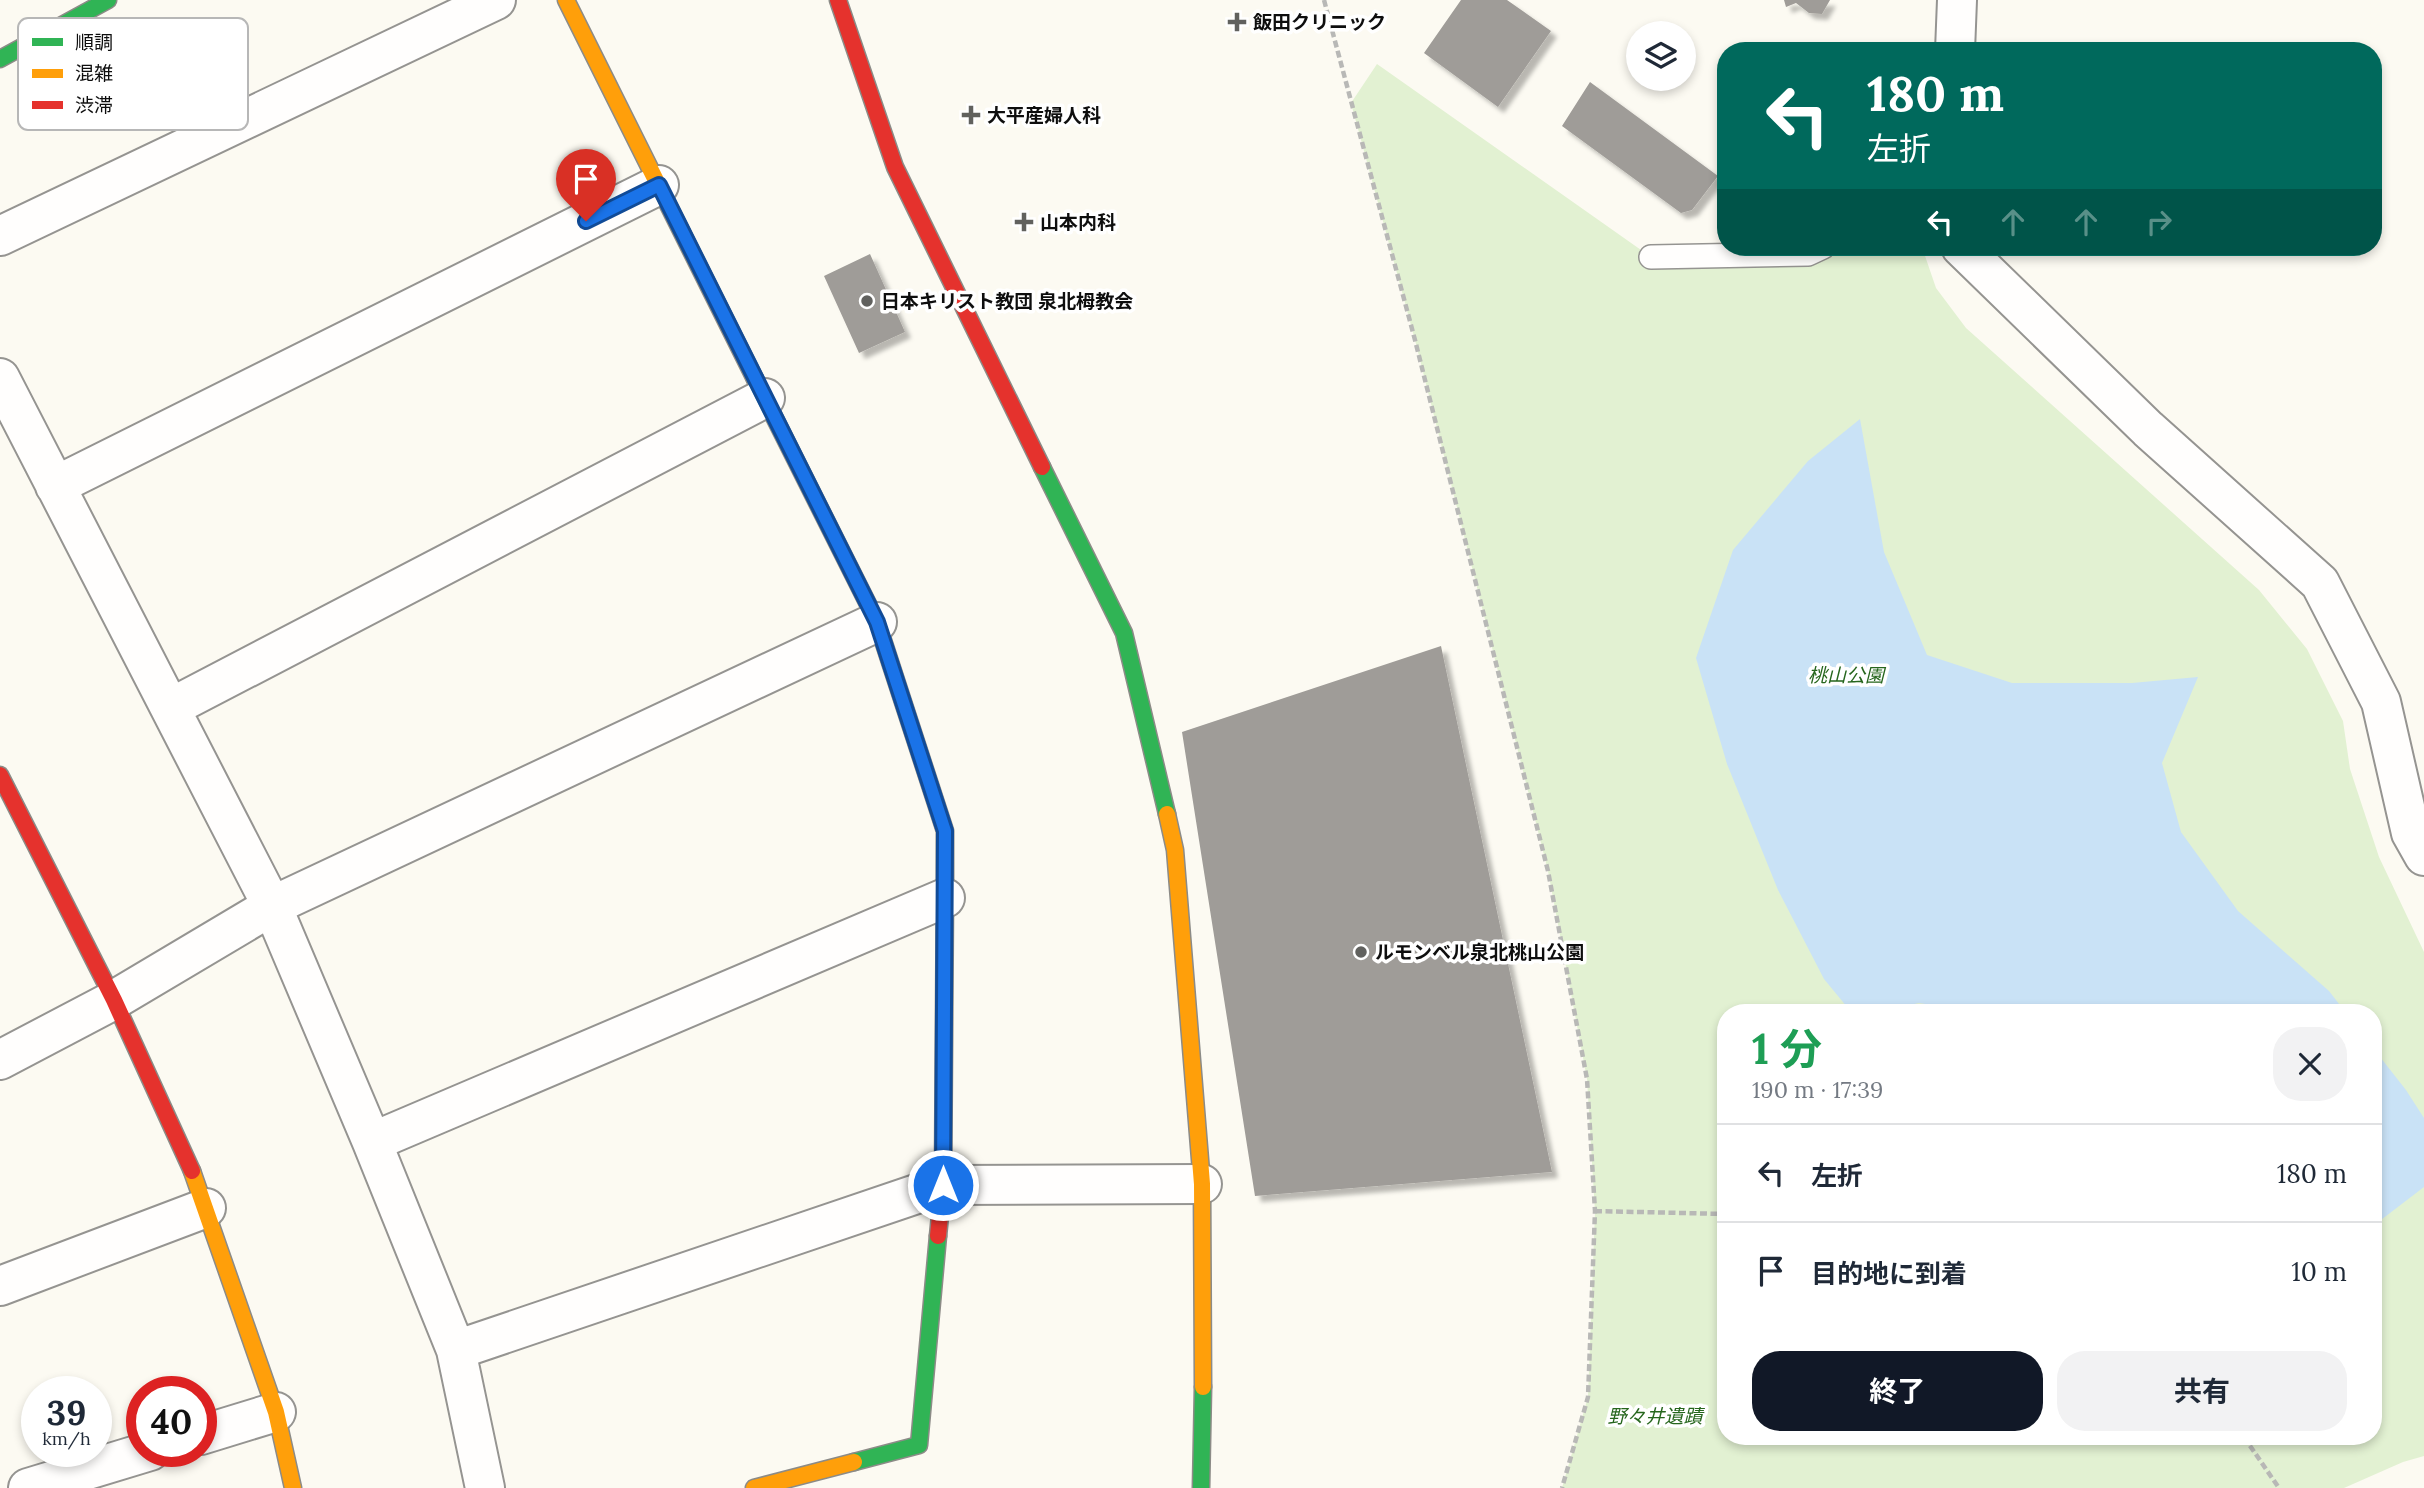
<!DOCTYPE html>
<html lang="ja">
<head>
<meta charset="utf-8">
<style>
  :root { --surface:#fff; --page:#f2f2f3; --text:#1f2937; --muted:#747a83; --line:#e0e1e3; --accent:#111827 }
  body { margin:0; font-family:Lora,"Noto Sans JP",serif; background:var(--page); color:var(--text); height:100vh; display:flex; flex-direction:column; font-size:26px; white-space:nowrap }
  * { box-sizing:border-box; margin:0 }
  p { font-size:23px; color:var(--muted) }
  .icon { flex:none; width:38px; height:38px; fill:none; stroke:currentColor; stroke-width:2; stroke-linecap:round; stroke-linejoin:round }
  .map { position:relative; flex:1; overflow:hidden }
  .details { position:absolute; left:1717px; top:1004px; width:665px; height:441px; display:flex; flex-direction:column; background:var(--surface); border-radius:28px; box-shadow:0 4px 10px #0003 }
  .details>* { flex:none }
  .top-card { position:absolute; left:1717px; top:42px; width:665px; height:214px; border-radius:28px; box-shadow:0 4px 10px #0003; background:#00695c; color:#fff; overflow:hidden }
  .controls { position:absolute; left:1626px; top:21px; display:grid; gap:14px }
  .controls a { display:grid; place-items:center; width:70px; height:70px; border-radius:50%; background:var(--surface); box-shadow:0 4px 10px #0003; font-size:35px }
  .speed { position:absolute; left:21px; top:1376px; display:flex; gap:14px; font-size:35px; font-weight:700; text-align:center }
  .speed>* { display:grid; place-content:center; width:91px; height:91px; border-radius:50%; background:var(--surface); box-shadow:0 4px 10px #0003; line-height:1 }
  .speed small { font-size:18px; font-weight:400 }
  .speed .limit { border:10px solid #d22; background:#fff; color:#111 }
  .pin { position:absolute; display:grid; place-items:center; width:60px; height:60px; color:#fff; margin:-72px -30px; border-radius:50% 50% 50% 0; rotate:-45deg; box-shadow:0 0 7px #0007 }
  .pin .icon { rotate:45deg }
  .me { position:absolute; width:77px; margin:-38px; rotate:0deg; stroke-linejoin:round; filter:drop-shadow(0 0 5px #0008) }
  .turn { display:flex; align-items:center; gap:24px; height:147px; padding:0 35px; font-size:32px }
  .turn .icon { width:91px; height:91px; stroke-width:2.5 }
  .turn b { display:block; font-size:49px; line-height:60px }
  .lanes { display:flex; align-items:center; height:66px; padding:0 35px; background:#0003; justify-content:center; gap:35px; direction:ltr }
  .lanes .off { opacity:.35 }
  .round { display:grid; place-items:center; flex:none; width:74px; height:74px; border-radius:28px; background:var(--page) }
  .overview { display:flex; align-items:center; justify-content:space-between; height:119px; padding:0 35px }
  h1 { font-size:42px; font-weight:700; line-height:52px; color:#1e9e55 }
  .button { display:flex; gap:14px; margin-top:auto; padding:14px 35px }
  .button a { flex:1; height:80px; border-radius:28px; background:var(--accent); color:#fff; font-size:28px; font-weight:700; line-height:80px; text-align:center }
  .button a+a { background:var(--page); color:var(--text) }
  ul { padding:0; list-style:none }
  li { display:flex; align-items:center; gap:21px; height:98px; padding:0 35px; border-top:2px solid var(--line) }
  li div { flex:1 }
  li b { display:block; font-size:26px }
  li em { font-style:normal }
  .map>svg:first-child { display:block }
  .green { fill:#e2f1d2; fill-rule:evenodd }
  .water { fill:#c9e2f6 }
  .building { fill:#9f9c98; filter:url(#shadow) }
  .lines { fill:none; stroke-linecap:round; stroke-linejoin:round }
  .lane-casing { stroke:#959491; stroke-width:26 }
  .street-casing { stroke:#959491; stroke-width:42 }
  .fast-casing { stroke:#8c8b87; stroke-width:19 }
  .slow-casing { stroke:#8c8b87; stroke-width:19 }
  .jam-casing { stroke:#8c8b87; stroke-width:19 }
  .path { stroke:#b8b8b6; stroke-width:4.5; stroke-dasharray:7 3.5; stroke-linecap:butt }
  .lane { stroke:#fffefd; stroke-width:23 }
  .street { stroke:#fffefd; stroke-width:38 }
  .fast { stroke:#30b455; stroke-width:16 }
  .slow { stroke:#ff9f0a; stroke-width:16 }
  .jam { stroke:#e5322d; stroke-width:16 }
  .route-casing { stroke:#114b97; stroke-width:18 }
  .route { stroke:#1a73e8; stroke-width:12 }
  .poi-dot { fill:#61615e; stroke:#fff; stroke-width:2.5 }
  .labels { text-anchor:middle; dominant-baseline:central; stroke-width:7; stroke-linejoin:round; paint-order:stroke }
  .poi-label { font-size:19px; font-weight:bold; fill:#0e0e0e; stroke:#fff; text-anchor:start }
  .park-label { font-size:19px; font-style:italic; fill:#26661d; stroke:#fff }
  .key { fill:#fff; stroke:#b7b7b7; stroke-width:2 }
  .key-label { font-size:19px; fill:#0e0e0e }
</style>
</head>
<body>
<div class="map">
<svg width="2424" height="1488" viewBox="0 0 2424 1488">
  <defs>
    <filter id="shadow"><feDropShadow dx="6" dy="6" stdDeviation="2" flood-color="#0004"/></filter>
  </defs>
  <rect width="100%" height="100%" fill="#fcfaf2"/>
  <!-- green -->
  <path class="green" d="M1377,64L1651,257L1823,247H1922L1936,288L1966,328L2259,590L2307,649L2343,721L2350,769L2379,857L2424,952V1456L2403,1462L2344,1488H1562L1588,1397L1595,1212L1587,1079L1548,871L1415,340L1351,103ZM1726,1013H2373V1437H1726Z"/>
  <!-- water -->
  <path class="water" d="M1860,419L1884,552L1927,655L2012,683H2132L2198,677L2162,763L2181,832L2238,911L2329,991L2346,1013H1983L1919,1003L1871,1013H1852L1824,979L1778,890L1727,764L1696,658L1733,550L1808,461Z
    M2373,1048L2406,1090L2424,1118V1187L2373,1226Z"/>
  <!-- building -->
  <path class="building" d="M1461,0H1507L1551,31L1498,107L1424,53Z
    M1784,0H1830L1822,14L1809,13L1796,3L1786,7Z
    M1590,82L1718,176L1692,210L1681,213L1562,126Z
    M1726,130V149L1717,142Z
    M870,254L905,332L859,353L824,276Z
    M1441,646L1552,1172L1255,1196L1182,732Z"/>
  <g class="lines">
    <defs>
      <path id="lane" d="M1651,257L1808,254L1823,247"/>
      <path id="street" d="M1955,51L1957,0
        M0,236L496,0
        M1961,247L2148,429L2320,583L2381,702L2411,833L2424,856
        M0,378L272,906L372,1142L456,1350L485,1488
        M55,486L659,185
        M170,708L765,398
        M0,1060L114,1000L272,906L877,622
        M372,1142L945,898
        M0,1286L206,1208
        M456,1350L943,1185L1202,1184
        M201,1435L276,1412
        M28,1488L150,1451"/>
      <path id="fast" d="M0,59L108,0
        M755,379L877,622L945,831V886
        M1042,467L1124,633L1167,814
        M854,1462L919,1445L938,1236
        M1201,1488L1203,1387"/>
      <path id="slow" d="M566,0L755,379
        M1167,814L1175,850L1202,1184L1203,1387
        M192,1171L276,1412L293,1488
        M754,1488L854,1462"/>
      <path id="jam" d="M838,0L895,167L1042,467
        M0,775L114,1000L192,1171
        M938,1236L943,1185L945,886"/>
    </defs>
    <!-- lane casing -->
    <use href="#lane" class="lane-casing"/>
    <!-- street casing -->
    <use href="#street" class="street-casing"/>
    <!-- fast casing -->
    <use href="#fast" class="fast-casing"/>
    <!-- slow casing -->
    <use href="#slow" class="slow-casing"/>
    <!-- jam casing -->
    <use href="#jam" class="jam-casing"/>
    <!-- path -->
    <path class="path" d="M1324,0L1415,340L1548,871L1587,1079L1595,1211L1588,1397L1562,1488
      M1595,1211L1726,1214
      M2244,1437L2279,1488"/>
    <!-- lane -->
    <use href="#lane" class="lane"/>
    <!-- street -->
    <use href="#street" class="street"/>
    <!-- fast -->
    <use href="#fast" class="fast"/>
    <!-- slow -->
    <use href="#slow" class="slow"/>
    <!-- jam -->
    <use href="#jam" class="jam"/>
  </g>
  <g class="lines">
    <defs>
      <path id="route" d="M586,221L659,185L877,622L945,831L943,1185"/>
    </defs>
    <!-- route casing -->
    <use href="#route" class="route-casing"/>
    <!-- route -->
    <use href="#route" class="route"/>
  </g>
  <!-- markers -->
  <g class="poi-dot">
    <path d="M1233.5 11.5h7v7h7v7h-7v7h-7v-7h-7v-7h7z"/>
    <path d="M967.5 104.5h7v7h7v7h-7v7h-7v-7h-7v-7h7z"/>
    <path d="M1020.5 211.5h7v7h7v7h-7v7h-7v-7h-7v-7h7z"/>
    <circle cx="867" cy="301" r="7"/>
    <circle cx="1361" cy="952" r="7"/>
  </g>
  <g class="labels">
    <!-- poi labels -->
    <g class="poi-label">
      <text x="1253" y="22">飯田クリニック</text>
      <text x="987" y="115">大平産婦人科</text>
      <text x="1040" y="222">山本内科</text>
      <text x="881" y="301">日本キリスト教団 泉北栂教会</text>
      <text x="1375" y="952">ルモンベル泉北桃山公園</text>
    </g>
    <!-- park labels -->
    <g class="park-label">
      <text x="1846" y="675">桃山公園</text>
      <text x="1655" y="1416">野々井遺蹟</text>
    </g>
  </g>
  <!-- legend -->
  <rect x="18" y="18" width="230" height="112" rx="10" class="key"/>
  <rect x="32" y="38" width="31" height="8" fill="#30b455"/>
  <rect x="32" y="69" width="31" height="9" fill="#ff9f0a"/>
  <rect x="32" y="101" width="31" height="8" fill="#e5322d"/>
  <g class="key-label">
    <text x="75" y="49">順調</text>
    <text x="75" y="80">混雑</text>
    <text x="75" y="112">渋滞</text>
  </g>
</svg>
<div class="controls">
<a><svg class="icon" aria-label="layers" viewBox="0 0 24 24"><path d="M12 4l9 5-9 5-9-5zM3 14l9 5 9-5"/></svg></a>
</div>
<div class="speed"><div>39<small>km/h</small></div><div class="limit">40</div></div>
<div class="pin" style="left:586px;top:221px;background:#d93025"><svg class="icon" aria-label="arrive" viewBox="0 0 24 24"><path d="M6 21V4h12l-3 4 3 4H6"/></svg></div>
<svg class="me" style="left:943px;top:1185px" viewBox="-20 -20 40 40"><circle r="17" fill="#1a73e8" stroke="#fff" stroke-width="3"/><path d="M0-11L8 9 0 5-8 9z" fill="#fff"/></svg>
<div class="top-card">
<div class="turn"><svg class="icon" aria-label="left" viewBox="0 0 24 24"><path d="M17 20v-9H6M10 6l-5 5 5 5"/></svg><div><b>180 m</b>左折</div></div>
<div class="lanes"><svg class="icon" aria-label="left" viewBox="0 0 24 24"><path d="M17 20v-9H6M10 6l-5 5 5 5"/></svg><svg class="icon off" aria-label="ahead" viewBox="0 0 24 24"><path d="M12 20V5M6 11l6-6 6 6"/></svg><svg class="icon off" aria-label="ahead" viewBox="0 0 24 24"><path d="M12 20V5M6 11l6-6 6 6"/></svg><svg class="icon off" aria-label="right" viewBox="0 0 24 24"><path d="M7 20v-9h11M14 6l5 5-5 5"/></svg></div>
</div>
<section class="details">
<div class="overview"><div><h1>1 分</h1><p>190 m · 17:39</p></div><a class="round"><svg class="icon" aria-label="close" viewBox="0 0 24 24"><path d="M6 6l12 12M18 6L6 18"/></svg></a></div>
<ul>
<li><svg class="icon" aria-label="left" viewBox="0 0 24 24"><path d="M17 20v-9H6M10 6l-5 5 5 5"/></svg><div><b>左折</b></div><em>180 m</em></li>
<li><svg class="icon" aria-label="arrive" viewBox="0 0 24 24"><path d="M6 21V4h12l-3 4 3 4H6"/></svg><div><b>目的地に到着</b></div><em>10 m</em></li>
</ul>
<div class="button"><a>終了</a><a>共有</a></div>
</section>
</div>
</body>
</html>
